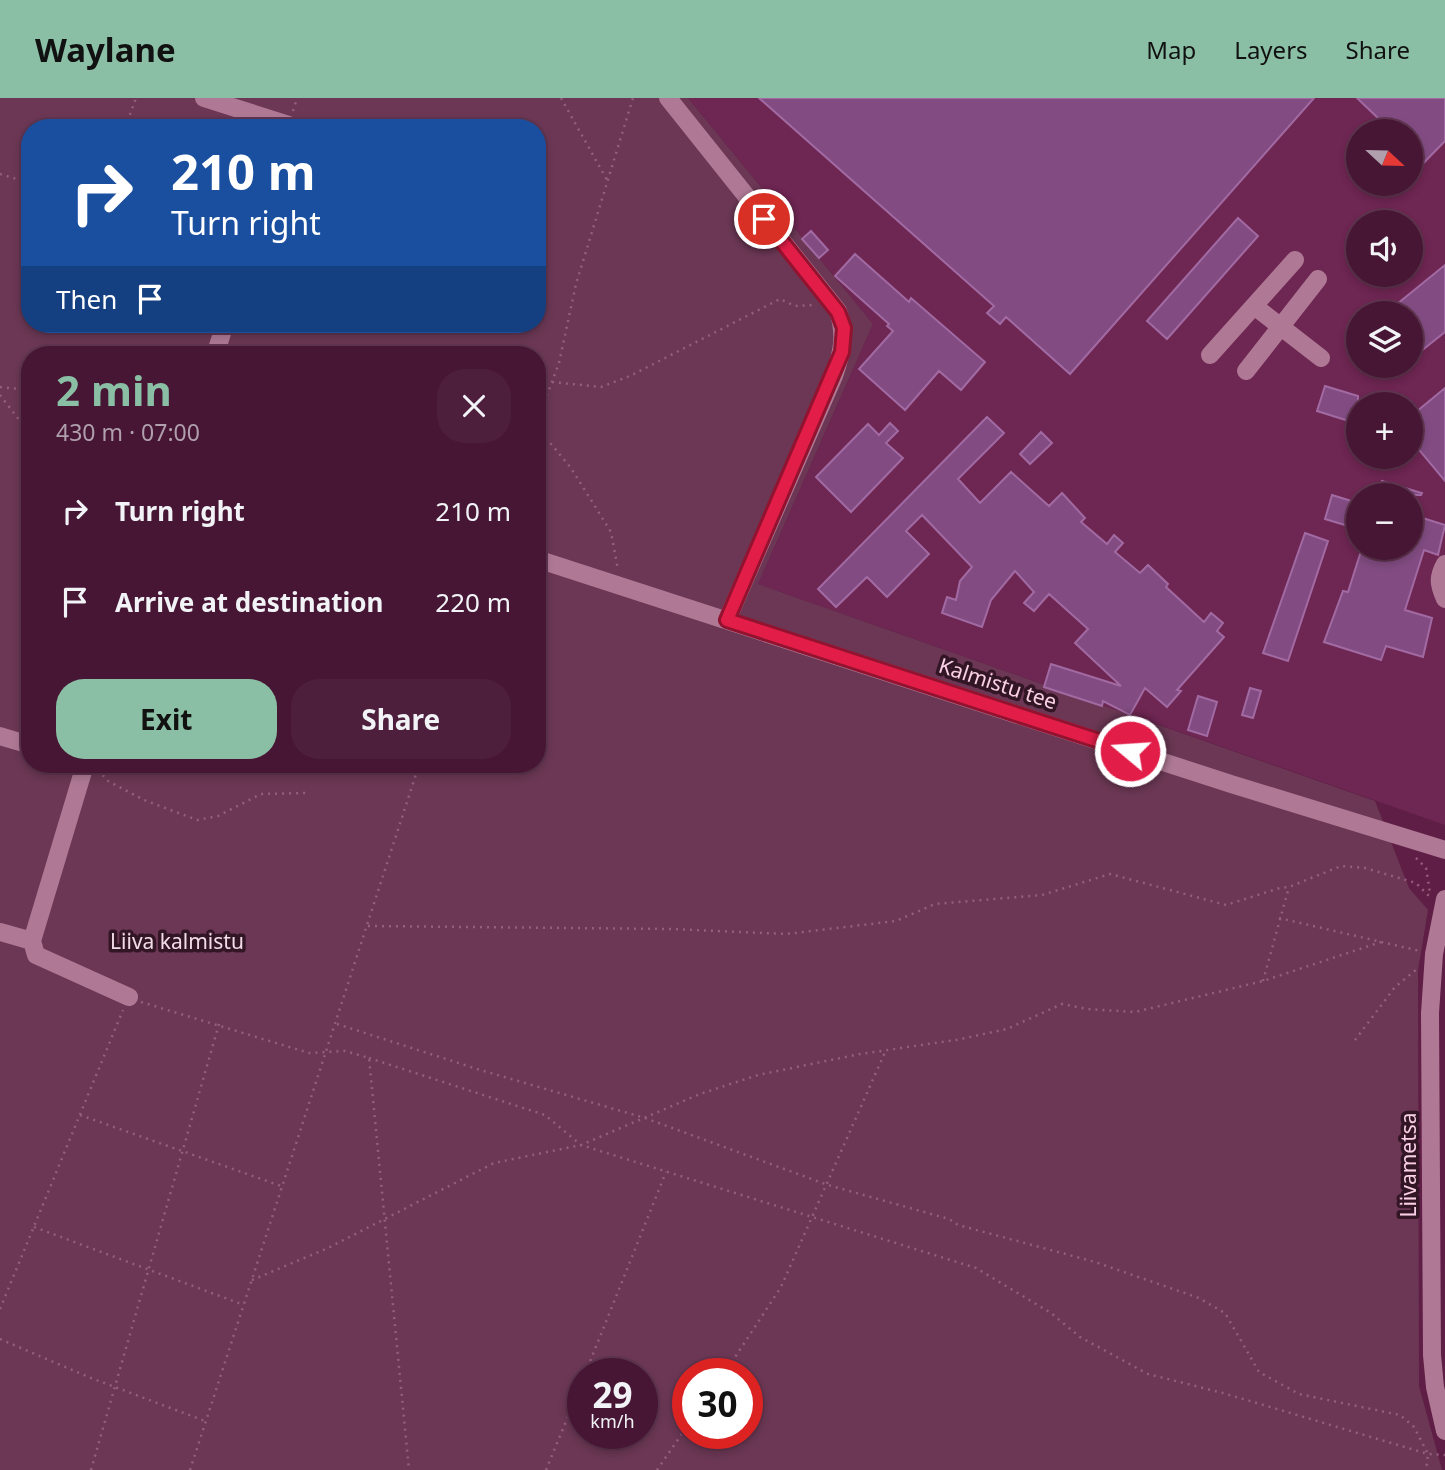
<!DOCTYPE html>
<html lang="en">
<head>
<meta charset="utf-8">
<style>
  :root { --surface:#471634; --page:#4e1f3c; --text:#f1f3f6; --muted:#b09fac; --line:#5f354f; --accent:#8abfa5 }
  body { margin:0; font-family:"Noto Sans",sans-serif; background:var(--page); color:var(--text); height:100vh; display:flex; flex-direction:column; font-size:26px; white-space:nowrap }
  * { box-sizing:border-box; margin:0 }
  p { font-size:23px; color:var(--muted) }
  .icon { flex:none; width:38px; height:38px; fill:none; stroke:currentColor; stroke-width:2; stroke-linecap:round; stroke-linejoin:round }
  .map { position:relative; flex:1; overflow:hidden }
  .sheet { position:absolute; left:21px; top:248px; width:525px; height:427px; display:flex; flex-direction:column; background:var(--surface); border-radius:28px; box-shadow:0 4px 10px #0003,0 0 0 2px var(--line) }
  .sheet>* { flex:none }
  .banner { position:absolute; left:21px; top:21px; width:525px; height:214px; border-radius:28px; box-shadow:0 4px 10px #0003,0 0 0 2px var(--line); background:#1a4fa0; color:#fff; overflow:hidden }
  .needle { width:46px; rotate:112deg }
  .controls { position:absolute; left:1346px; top:21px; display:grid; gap:14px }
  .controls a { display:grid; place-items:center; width:77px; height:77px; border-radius:50%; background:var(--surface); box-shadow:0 4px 10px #0003,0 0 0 2px var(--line); font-size:35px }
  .speed { position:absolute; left:567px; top:1260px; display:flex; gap:14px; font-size:35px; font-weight:700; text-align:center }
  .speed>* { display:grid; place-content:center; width:91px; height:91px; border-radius:50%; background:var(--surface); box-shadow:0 4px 10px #0003,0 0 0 2px var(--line); line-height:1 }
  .speed small { font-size:18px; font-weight:400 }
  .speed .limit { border:10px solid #d22; background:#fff; color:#111 }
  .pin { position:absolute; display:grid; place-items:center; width:60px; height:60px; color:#fff; margin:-30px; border:4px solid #fff; border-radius:50%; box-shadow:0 2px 7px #0007 }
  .me { position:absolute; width:77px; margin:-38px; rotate:288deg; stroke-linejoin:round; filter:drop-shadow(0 0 5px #0008) }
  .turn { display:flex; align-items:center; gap:24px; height:147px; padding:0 35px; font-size:32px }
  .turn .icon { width:91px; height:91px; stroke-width:2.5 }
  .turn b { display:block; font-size:49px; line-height:60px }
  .then { display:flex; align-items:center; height:66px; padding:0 35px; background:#0003; gap:14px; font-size:26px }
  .round { display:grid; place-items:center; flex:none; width:74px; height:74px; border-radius:28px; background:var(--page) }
  .head { display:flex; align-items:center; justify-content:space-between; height:119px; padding:0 35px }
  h1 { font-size:42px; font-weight:700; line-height:52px; color:var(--accent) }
  .cta { display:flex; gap:14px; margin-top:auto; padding:14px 35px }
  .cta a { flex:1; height:80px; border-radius:28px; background:var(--accent); color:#111; font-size:28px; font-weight:700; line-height:80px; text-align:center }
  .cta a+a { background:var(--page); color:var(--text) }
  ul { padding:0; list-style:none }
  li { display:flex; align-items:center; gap:21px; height:91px; padding:0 35px }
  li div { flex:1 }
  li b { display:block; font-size:26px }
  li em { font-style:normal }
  header { display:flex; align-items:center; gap:42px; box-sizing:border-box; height:98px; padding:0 35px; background:var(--accent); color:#111 }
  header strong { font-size:33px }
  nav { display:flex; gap:38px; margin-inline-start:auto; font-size:24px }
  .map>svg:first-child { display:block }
  .built { fill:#6e2652; fill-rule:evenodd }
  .green { fill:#6b3754; fill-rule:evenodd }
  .building { fill:#824c82; stroke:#a26aa2; stroke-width:2 }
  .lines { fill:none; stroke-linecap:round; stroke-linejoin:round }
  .path { stroke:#965d7e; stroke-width:2.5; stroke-dasharray:2 5; stroke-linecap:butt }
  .minor { stroke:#af7995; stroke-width:18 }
  .route-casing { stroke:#92132f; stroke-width:18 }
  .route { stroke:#e11d48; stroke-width:12 }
  .labels { text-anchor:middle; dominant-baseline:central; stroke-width:7; stroke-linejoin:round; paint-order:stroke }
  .street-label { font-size:21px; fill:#f9d0e5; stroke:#331626 }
  .park-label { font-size:21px; fill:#f2dce7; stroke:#331626 }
</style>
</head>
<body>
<header>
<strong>Waylane</strong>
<nav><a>Map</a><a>Layers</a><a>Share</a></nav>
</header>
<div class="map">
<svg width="1445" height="1372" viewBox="0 0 1445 1372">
  <rect width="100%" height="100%" fill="#5f1e45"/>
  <!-- built -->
  <path class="built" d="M688,0H1445V727L758,486L873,226ZM1358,33H1410V86H1358ZM1358,124H1410V177H1358ZM1358,215H1410V268H1358ZM1358,306H1410V359H1358ZM1358,397H1410V450H1358Z"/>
  <!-- green -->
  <path class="green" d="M0,0H688L873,226L758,486L1375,703L1409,790L1428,812L1418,872L1419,1288L1442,1372H0ZM30,30H537V226H30ZM30,257H537V667H30ZM583,1276H642V1335H583ZM688,1276H747V1335H688Z"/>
  <!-- building -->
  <path class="building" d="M759,0H1314L1070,276L1006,219L1000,226L987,215L994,208Z
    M1357,0H1445V43L1410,79V33H1369L1380,22Z
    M1238,120L1258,138L1167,241L1147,223Z
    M811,133L828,152L819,160L802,141Z
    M855,156L909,204L911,200L985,264L961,292L939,273L905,312L859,271L893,233L887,228L889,226L835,178Z
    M1445,167V234L1410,262V215H1386Z
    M1325,288L1358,298V326L1317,313Z
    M1445,290V383L1410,341V319Z
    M987,319L1004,335L958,381L980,405L1011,374L1049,408L1062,395L1085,420L1081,424L1107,446L1114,437L1123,445L1115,454L1140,475L1148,467L1168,486L1166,489L1204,524L1211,515L1223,525L1217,533L1224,539L1177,592L1181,593L1167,609L1145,590L1130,617L1103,603L1102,608L1044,589L1051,566L1121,588L1075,545L1088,531L1049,496L1034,513L1024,505L1034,494L1015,473L991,502L982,529L942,515L947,499L956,502L960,483L972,469L922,417L906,433L929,456L887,499L867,479L836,509L818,491Z
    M890,325L898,333L886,345L903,360L851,414L816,379L868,326L879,337Z
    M1041,334L1052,345L1030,366L1020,356Z
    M1382,383L1422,395L1421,397H1378Z
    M1332,397L1358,405V431L1325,421Z
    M1410,416L1445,427L1438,457L1424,452L1405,512L1432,520L1423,559L1386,548L1381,562L1324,544L1343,493L1348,494L1362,450H1410Z
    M1305,435L1328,443L1288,563L1263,555Z
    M1250,590L1261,593L1253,620L1242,617Z
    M1198,598L1217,604L1207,638L1188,632Z"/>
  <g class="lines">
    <!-- path -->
    <path class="path" d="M561,0L607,82
      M293,13L297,0
      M125,30L136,0
      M0,76L30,85
      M552,284L601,289L630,278L780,201L795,208L812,207
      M0,289L20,291L30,284
      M0,297L30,336
      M537,324L559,265L576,186L633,0
      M537,329L571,370L611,434L618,472
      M98,672L108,683L144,702L197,722L218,718L261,696L309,695
      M1416,760L1426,770L1430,795
      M1279,820L1420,853
      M368,828L671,831L786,836L896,823L935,806L1042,797L1110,776L1226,807L1280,790L1289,789L1341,768L1365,770L1416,785L1429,798
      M1263,883L1289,789
      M141,904L309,955L345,953L369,960L409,1372
      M337,926L477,971L645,1020L828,1087L949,1121L958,1127L1095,1164L1199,1200L1225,1215L1259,1274L1299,1296L1400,1317L1414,1329L1428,1356L1426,1372
      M1355,942L1395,889L1417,871
      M369,960L545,1017L581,1047L976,1170L1051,1215L1080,1239L1148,1276L1223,1295L1428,1356L1445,1357
      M80,1017L284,1089
      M34,1129L244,1207
      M252,1182L328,1150L494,1065L581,1047L700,996L758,977L860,956L956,942L1007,931L1062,906L1087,911L1135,914L1263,883L1381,844
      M0,1211L123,912
      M0,1241L91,1280L205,1323
      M585,1276L666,1074
      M724,1276L781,1189L886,952
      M91,1372L219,926
      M190,1372L419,667
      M546,1372L583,1282
      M657,1372L688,1327"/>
    <!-- minor -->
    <path class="minor" d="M204,0L289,27L288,30
      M668,0L838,213C846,237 842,255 834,278L727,522
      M1254,208L1321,260
      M215,257L225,226
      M1210,257L1295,162
      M1246,273L1318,181
      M537,461L1231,686L1445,752
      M1445,466C1437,480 1439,487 1445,501
      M0,638L30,647
      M85,667L32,843L36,857L129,899
      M1445,801L1434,856L1430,915L1432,1257L1435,1289L1445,1333
      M0,834L32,843"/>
  </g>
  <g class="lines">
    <defs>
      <path id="route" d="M764,121L838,214L844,230L842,254L727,522L1130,653"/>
    </defs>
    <!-- route casing -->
    <use href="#route" class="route-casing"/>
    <!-- route -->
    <use href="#route" class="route"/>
  </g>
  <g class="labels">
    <!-- street labels -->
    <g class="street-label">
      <text transform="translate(998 585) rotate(18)">Kalmistu tee</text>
      <text transform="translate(1408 1067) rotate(-90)">Liivametsa</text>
    </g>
    <!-- park labels -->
    <g class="park-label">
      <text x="177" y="843">Liiva kalmistu</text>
    </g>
  </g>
</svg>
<div class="controls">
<a><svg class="needle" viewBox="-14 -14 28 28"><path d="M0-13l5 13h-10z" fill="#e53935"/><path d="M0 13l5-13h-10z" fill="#b09fac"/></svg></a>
<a><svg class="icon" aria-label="sound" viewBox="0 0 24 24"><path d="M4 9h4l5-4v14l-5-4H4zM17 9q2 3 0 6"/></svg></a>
<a><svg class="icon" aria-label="layers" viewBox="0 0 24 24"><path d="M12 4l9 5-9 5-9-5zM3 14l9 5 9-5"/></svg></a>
<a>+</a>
<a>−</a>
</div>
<div class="speed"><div>29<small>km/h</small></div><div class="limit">30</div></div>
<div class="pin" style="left:764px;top:121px;background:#d93025"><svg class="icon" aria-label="arrive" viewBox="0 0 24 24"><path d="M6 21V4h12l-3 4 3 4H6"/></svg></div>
<svg class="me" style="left:1130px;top:653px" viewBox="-20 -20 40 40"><circle r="17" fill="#e11d48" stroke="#fff" stroke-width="3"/><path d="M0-11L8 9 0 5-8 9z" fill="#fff"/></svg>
<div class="banner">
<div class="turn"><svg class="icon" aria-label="right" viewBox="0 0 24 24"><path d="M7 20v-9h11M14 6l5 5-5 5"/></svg><div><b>210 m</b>Turn right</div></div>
<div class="then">Then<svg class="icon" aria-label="arrive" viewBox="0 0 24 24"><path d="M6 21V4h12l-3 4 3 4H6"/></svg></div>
</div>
<section class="sheet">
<div class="head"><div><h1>2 min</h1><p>430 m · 07:00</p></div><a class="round"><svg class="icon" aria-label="close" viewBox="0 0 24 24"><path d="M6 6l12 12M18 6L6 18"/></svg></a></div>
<ul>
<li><svg class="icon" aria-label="right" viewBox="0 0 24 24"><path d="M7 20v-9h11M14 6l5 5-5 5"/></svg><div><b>Turn right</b></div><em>210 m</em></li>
<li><svg class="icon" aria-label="arrive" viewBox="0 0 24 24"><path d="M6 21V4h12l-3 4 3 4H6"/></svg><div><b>Arrive at destination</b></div><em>220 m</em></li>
</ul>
<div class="cta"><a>Exit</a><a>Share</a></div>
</section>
</div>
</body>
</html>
